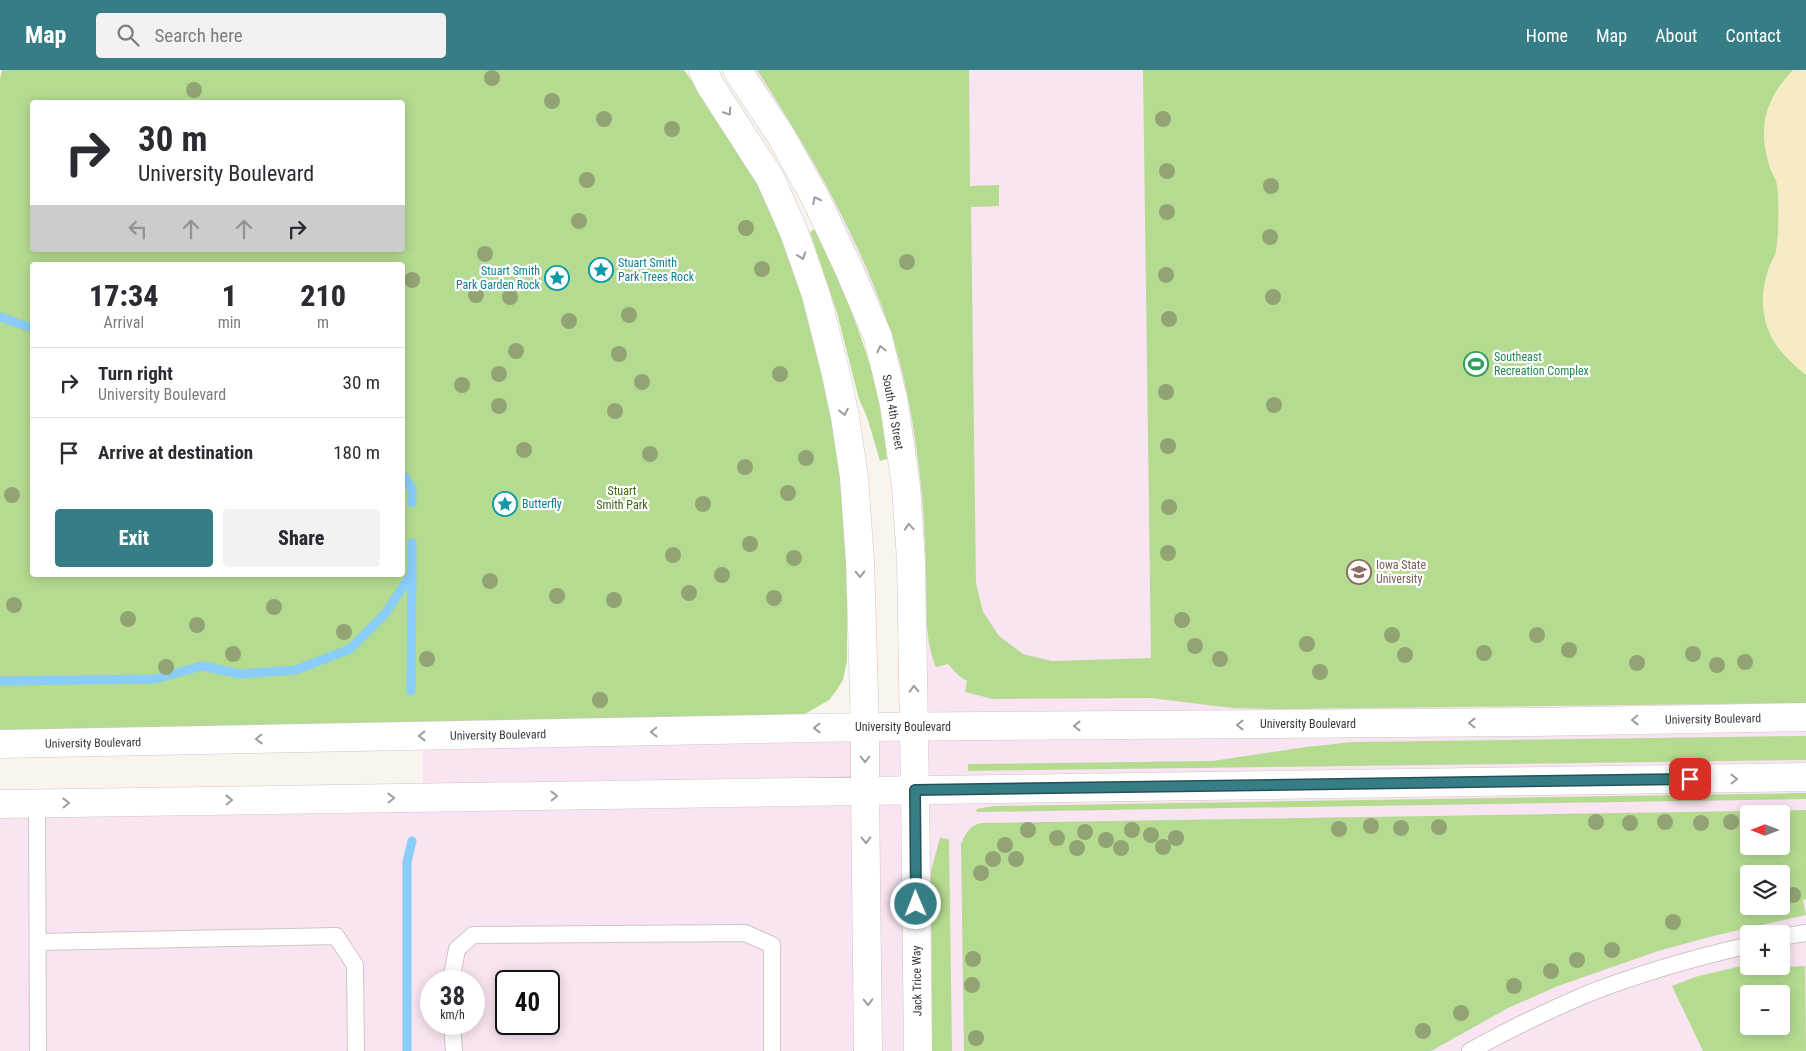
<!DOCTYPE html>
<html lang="en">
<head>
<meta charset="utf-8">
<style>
  :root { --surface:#fff; --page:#f2f2f3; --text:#2b2b33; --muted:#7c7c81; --line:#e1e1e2; --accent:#367d86 }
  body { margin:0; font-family:"Roboto Condensed",sans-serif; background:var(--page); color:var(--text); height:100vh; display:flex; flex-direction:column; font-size:19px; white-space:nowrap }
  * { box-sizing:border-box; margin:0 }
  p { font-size:16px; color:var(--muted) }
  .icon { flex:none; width:28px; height:28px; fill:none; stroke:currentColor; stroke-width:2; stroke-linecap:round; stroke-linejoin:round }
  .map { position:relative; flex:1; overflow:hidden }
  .details { position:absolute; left:30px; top:192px; width:375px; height:315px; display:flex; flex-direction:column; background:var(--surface); border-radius:5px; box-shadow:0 2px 12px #0003 }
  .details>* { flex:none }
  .banner { position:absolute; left:30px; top:30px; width:375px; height:152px; border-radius:5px; box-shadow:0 2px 12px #0003; background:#fff; color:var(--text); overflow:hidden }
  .needle { width:32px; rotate:270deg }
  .tools { position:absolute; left:1740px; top:735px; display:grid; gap:10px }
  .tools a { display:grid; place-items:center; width:50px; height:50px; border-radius:5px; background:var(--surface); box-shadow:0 2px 12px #0003; font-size:25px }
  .speed { position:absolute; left:420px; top:900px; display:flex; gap:10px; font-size:25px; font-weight:700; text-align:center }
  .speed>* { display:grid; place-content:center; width:65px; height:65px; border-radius:50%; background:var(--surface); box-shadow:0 2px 12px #0003; line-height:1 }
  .speed small { font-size:12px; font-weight:400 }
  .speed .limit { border:2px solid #111; border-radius:8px; background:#fff; color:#111 }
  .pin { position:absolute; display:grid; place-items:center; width:42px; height:42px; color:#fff; margin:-21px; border-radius:10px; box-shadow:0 2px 8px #0006 }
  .me { position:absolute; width:55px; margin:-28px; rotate:359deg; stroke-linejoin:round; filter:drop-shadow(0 0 4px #0008) }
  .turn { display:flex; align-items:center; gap:18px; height:105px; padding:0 25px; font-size:22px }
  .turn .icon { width:65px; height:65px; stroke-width:2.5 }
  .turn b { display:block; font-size:35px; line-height:42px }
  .lanes { display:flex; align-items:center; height:48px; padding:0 25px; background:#0003; justify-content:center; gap:25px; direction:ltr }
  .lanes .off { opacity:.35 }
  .eta { display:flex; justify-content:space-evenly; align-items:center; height:85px; text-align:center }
  .eta b { font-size:30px; font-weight:800; line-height:35px }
  .primary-button { display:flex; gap:10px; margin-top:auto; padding:10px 25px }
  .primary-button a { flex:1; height:58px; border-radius:5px; background:var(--accent); color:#fff; font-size:20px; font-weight:800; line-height:58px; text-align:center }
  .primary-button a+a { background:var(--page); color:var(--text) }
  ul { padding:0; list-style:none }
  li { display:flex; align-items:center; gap:15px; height:70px; padding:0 25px; border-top:1px solid var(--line) }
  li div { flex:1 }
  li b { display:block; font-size:19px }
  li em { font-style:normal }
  header { display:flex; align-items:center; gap:30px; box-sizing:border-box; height:70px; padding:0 25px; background:var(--accent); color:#fff }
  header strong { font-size:24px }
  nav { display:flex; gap:28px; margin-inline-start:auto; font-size:18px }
  .search { width:350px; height:45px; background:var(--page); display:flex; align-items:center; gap:12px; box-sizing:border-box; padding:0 18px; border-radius:5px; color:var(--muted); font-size:19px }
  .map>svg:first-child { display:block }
  .education { fill:#f9e4f2; fill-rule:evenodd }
  .green { fill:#b4db90; fill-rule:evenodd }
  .sand { fill:#f5ecc6 }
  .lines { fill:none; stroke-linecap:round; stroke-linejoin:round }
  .stream { stroke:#89cdf8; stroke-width:9 }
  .service-casing { stroke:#cdc7c2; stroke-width:18 }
  .tertiary-casing { stroke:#cdc7c2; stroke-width:29 }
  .secondary-casing { stroke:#cdc7c2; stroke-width:29 }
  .service { stroke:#fff; stroke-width:16 }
  .tertiary { stroke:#fff; stroke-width:28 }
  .secondary { stroke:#fff; stroke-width:28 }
  .tree { fill:#93a474 }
  .oneway { stroke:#9e9c9c }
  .route-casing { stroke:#235157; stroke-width:12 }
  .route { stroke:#367d86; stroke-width:9 }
  .labels { text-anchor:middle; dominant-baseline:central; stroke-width:4.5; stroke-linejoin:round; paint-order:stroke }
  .culture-label { font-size:12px; fill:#0d838f; stroke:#fff; text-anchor:start }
  .leisure-label { font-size:12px; fill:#27864d; stroke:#fff; text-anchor:start }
  .street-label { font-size:12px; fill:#3c3a38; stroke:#fff }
  .park-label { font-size:12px; fill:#3f6310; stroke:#fff }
  .education-label { font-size:12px; fill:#785e54; stroke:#fff; text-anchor:start }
</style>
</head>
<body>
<header>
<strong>Map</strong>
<div class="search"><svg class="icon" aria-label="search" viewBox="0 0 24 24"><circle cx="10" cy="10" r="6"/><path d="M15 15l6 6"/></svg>Search here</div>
<nav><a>Home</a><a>Map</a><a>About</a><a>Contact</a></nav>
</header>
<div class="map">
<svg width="1806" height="981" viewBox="0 0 1806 981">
  <rect width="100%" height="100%" fill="#faf4ef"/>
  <!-- education -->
  <path class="education" d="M736,0H1806V981H0V734L423,728V656L754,660L915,657L879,266ZM1749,744H1781V776H1749ZM1749,804H1781V836H1749ZM1749,864H1781V896H1749ZM431,911H474V954H431ZM506,911H549V954H506ZM1749,924H1781V956H1749Z"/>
  <!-- green -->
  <path class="green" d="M2,0H684L721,52L768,129L801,215L821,292L835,368L844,438L847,528V590L843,610L836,621L829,630L805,644L787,648L0,661V9ZM32,32H402V180H32ZM32,195H402V505H32Z
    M757,0H969L970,116L999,115V136L971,137L976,513L983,542L999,566L1023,584L1052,591L1151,588L1143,0H1806V633L1281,639L1232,638L1151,628L993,629L965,622L967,611L959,606L948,594L936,597C924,569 927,535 926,504C925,471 924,439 920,406C914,354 905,301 887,251C856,162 808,79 757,0Z
    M816,158C839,210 862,262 876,317C881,341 884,365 887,389L880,391L867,347L859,329L837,243L810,162Z
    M1806,666V690L968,701V694L1213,691L1306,677L1353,672Z
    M1806,723V729L977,742L976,739L994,736Z
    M1806,740V829L1803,830L1806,845L1713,866L1658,881L1558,916L1508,938L1431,981H964L961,774C966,763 970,755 982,753ZM1749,744H1781V776H1749ZM1749,804H1781V836H1749Z
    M940,768L949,769L952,981H932L931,801Z
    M1781,886L1782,897L1805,896L1806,981H1703L1672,916L1695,907L1749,894V896H1781ZM1749,924H1781V956H1749Z"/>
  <!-- sand -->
  <path class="sand" d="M1793,0H1806V305C1785,288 1768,271 1764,244C1761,228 1764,210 1770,195C1772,190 1775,186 1776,181C1779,162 1779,134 1777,115C1776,109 1772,104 1770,98C1765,82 1762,65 1765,49C1770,28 1779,15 1793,0Z"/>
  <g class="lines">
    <!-- stream -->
    <path class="stream" d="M0,247L32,258
      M402,403L412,419V433
      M0,611L155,609L202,596L239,604L296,600L350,579L385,544L412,503V473
      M411,621L412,503
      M407,981V792L412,771"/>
    <defs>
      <path id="service" d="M37,734L38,981
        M1781,867L1806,863
        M38,872L336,866L355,895L356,981
        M451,911L457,879L473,865L745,863L772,875V981
        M452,954L454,981
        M1470,981C1508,960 1547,941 1587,924C1640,903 1694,888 1749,875"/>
      <path id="tertiary" d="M915,720L918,981
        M865,721L868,981"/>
      <path id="secondary" d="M703,0L710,15L770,108L794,162L816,225L835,300L845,347L854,407L860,491L865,657V721
        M737,0L781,66L816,129L848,197L878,267L894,334L906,416L911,490L915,720
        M0,674L865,657L1534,652L1806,647
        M0,734L1806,707"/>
    </defs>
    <!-- service casing -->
    <use href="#service" class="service-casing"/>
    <!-- tertiary casing -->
    <use href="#tertiary" class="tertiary-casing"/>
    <!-- secondary casing -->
    <use href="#secondary" class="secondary-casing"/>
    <!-- service -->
    <use href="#service" class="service"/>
    <!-- tertiary -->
    <use href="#tertiary" class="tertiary"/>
    <!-- secondary -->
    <use href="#secondary" class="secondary"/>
  </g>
  <!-- trees -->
  <g class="tree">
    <circle cx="492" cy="8" r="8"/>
    <circle cx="194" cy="20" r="8"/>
    <circle cx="552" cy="31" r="8"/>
    <circle cx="604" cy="49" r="8"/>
    <circle cx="1163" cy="49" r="8"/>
    <circle cx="672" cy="59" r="8"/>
    <circle cx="1167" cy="101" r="8"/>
    <circle cx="587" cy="110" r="8"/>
    <circle cx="1271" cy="116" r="8"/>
    <circle cx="1167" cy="142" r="8"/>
    <circle cx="579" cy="151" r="8"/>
    <circle cx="746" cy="158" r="8"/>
    <circle cx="1270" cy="167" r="8"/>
    <circle cx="485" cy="184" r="8"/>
    <circle cx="907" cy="192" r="8"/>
    <circle cx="762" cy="199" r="8"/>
    <circle cx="1166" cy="205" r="8"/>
    <circle cx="412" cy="210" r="8"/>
    <circle cx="476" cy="225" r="8"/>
    <circle cx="510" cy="227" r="8"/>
    <circle cx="1273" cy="227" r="8"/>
    <circle cx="629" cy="245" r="8"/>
    <circle cx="1169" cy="249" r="8"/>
    <circle cx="569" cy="251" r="8"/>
    <circle cx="516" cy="281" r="8"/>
    <circle cx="619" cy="284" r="8"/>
    <circle cx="499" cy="304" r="8"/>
    <circle cx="780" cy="304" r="8"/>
    <circle cx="642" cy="312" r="8"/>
    <circle cx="462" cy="315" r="8"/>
    <circle cx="1166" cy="322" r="8"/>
    <circle cx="1274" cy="335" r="8"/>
    <circle cx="499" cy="336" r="8"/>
    <circle cx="615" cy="341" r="8"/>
    <circle cx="1168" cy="376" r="8"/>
    <circle cx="524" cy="380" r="8"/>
    <circle cx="650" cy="384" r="8"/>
    <circle cx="806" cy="388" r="8"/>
    <circle cx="745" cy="397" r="8"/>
    <circle cx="788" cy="423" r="8"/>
    <circle cx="12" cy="425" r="8"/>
    <circle cx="703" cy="434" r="8"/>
    <circle cx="1169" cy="437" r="8"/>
    <circle cx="750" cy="474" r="8"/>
    <circle cx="1168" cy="483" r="8"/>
    <circle cx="673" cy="485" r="8"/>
    <circle cx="794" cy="488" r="8"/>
    <circle cx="722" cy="505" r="8"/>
    <circle cx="490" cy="511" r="8"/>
    <circle cx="689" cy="523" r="8"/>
    <circle cx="557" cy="526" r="8"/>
    <circle cx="774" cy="528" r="8"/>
    <circle cx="614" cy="530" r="8"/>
    <circle cx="14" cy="535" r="8"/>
    <circle cx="274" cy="537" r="8"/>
    <circle cx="128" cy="549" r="8"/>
    <circle cx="1182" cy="550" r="8"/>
    <circle cx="197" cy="555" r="8"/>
    <circle cx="344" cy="562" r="8"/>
    <circle cx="1392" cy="565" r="8"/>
    <circle cx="1537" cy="565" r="8"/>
    <circle cx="1307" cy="574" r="8"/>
    <circle cx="1195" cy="576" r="8"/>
    <circle cx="1569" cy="580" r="8"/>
    <circle cx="1484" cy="583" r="8"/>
    <circle cx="233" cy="584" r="8"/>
    <circle cx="1693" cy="584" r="8"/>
    <circle cx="1405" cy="585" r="8"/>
    <circle cx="427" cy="589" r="8"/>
    <circle cx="1220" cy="589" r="8"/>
    <circle cx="1745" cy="592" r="8"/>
    <circle cx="1637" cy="593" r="8"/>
    <circle cx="1717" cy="595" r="8"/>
    <circle cx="166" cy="597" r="8"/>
    <circle cx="1320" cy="602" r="8"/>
    <circle cx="600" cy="630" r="8"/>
    <circle cx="1596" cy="752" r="8"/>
    <circle cx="1665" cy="752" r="8"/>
    <circle cx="1731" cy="752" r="8"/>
    <circle cx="1630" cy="753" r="8"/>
    <circle cx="1701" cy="753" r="8"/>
    <circle cx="1371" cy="756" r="8"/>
    <circle cx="1439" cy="757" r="8"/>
    <circle cx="1401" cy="758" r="8"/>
    <circle cx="1339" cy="759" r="8"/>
    <circle cx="1028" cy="760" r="8"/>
    <circle cx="1132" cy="760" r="8"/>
    <circle cx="1085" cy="762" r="8"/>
    <circle cx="1151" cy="765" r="8"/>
    <circle cx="1057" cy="768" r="8"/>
    <circle cx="1176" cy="768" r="8"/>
    <circle cx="1106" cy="770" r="8"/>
    <circle cx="1005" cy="775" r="8"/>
    <circle cx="1163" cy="777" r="8"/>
    <circle cx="1077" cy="778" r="8"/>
    <circle cx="1121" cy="778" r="8"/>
    <circle cx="993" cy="789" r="8"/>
    <circle cx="1016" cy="789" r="8"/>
    <circle cx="981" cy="803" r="8"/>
    <circle cx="1793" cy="825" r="8"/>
    <circle cx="1673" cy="852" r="8"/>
    <circle cx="1612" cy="880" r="8"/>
    <circle cx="973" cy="889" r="8"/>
    <circle cx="1577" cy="890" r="8"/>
    <circle cx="1551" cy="901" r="8"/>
    <circle cx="972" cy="915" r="8"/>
    <circle cx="1514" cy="916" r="8"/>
    <circle cx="1461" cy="943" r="8"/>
    <circle cx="1423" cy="961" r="8"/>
    <circle cx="976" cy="968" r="8"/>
  </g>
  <!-- one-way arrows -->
  <defs><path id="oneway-chevron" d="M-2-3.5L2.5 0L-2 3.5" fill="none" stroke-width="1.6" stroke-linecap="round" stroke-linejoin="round" transform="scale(1.25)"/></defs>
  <g class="oneway">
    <use href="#oneway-chevron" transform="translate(728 42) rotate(57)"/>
    <use href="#oneway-chevron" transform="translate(816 130) rotate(-117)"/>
    <use href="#oneway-chevron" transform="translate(802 186) rotate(71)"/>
    <use href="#oneway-chevron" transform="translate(881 279) rotate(-103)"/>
    <use href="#oneway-chevron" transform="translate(844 342) rotate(79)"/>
    <use href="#oneway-chevron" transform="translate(909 457) rotate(-94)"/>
    <use href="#oneway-chevron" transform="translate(860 504) rotate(88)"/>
    <use href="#oneway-chevron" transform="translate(914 619) rotate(-92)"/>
    <use href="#oneway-chevron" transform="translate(1635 650) rotate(179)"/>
    <use href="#oneway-chevron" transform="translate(1472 653) rotate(180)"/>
    <use href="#oneway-chevron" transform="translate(1240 655) rotate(180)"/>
    <use href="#oneway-chevron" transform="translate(1077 656) rotate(180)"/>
    <use href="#oneway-chevron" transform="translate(817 658) rotate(179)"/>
    <use href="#oneway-chevron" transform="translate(654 662) rotate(179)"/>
    <use href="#oneway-chevron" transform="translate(422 666) rotate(179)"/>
    <use href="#oneway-chevron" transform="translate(259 669) rotate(179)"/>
    <use href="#oneway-chevron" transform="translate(865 689) rotate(90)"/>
    <use href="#oneway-chevron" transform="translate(1734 709) rotate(-1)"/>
    <use href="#oneway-chevron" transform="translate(554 726) rotate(-1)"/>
    <use href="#oneway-chevron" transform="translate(391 728) rotate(-1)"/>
    <use href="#oneway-chevron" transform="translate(229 730) rotate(-1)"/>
    <use href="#oneway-chevron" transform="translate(66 733) rotate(-1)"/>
    <use href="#oneway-chevron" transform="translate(866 770) rotate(89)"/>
    <use href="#oneway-chevron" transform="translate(868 932) rotate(89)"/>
  </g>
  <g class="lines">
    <defs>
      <path id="route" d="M916,834L915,720L1690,709"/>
    </defs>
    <!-- route casing -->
    <use href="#route" class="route-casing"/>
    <!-- route -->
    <use href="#route" class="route"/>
  </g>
  <!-- icons -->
  <defs>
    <symbol id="sight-ring" viewBox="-11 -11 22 22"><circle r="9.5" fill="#fff" stroke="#0f9aa8" stroke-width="1.5"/><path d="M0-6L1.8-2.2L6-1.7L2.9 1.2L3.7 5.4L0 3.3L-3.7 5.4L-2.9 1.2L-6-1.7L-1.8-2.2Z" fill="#0f9aa8"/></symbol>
    <symbol id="stadium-ring" viewBox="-11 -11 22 22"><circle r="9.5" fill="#fff" stroke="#2e9e5b" stroke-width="1.5"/><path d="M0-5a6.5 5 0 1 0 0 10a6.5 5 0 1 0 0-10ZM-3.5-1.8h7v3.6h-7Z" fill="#2e9e5b"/></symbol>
    <symbol id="university-ring" viewBox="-11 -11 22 22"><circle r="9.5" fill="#fff" stroke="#8d6e63" stroke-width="1.5"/><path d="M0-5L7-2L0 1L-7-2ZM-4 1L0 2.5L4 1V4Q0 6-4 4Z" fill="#8d6e63"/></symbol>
  </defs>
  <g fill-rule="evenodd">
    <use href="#sight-ring" x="587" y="186" width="28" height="28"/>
    <use href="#sight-ring" x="543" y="194" width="28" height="28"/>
    <use href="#stadium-ring" x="1462" y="280" width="28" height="28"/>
    <use href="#sight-ring" x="491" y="420" width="28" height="28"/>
    <use href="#university-ring" x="1345" y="488" width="28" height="28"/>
  </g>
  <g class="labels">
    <!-- culture labels -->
    <g class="culture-label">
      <text x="618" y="193">Stuart Smith<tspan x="618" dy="14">Park Trees Rock</tspan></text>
      <text x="540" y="201" text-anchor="end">Stuart Smith<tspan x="540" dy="14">Park Garden Rock</tspan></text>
      <text x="522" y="434">Butterfly</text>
    </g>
    <!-- leisure labels -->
    <g class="leisure-label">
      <text x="1494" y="287">Southeast<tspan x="1494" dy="14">Recreation Complex</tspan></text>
    </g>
    <!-- street labels -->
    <g class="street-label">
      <text transform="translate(893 342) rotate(80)">South 4th Street</text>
      <text transform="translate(1713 649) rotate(-1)">University Boulevard</text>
      <text x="1308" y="654">University Boulevard</text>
      <text x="903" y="657">University Boulevard</text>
      <text transform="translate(498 665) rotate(-1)">University Boulevard</text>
      <text transform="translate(93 673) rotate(-1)">University Boulevard</text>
      <text transform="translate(917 911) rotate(-91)">Jack Trice Way</text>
    </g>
    <!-- park labels -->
    <g class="park-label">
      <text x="622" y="421">Stuart<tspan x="622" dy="14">Smith Park</tspan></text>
    </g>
    <!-- education labels -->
    <g class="education-label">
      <text x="1376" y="495">Iowa State<tspan x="1376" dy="14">University</tspan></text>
    </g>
  </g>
</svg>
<div class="tools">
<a><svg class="needle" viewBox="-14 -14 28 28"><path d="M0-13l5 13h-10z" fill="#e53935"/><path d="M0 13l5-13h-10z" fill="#7c7c81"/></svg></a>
<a><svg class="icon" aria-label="layers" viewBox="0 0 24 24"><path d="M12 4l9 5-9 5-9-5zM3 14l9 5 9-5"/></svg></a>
<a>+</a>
<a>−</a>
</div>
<div class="speed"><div>38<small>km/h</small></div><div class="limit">40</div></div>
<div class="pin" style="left:1690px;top:709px;background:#d93025"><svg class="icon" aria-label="arrive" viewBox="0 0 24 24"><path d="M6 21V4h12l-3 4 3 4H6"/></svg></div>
<svg class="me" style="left:916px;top:834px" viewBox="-20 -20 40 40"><circle r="17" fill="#367d86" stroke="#fff" stroke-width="3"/><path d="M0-11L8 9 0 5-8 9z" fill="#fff"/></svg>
<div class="banner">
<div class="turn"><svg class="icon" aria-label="right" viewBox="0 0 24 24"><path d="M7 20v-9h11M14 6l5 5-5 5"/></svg><div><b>30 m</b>University Boulevard</div></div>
<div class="lanes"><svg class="icon off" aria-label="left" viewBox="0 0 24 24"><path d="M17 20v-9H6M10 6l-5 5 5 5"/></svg><svg class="icon off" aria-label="ahead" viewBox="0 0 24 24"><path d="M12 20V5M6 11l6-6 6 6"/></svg><svg class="icon off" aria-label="ahead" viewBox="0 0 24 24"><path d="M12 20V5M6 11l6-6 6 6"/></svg><svg class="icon" aria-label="right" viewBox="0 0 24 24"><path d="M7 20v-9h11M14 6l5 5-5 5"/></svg></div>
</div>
<section class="details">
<div class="eta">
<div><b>17:34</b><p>Arrival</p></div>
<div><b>1</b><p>min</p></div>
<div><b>210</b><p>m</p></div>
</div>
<ul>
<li><svg class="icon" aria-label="right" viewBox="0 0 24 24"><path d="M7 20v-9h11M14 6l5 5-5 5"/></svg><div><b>Turn right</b><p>University Boulevard</p></div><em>30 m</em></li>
<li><svg class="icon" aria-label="arrive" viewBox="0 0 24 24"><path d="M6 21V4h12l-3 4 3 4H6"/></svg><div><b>Arrive at destination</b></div><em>180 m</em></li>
</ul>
<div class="primary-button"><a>Exit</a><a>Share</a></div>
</section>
</div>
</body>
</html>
